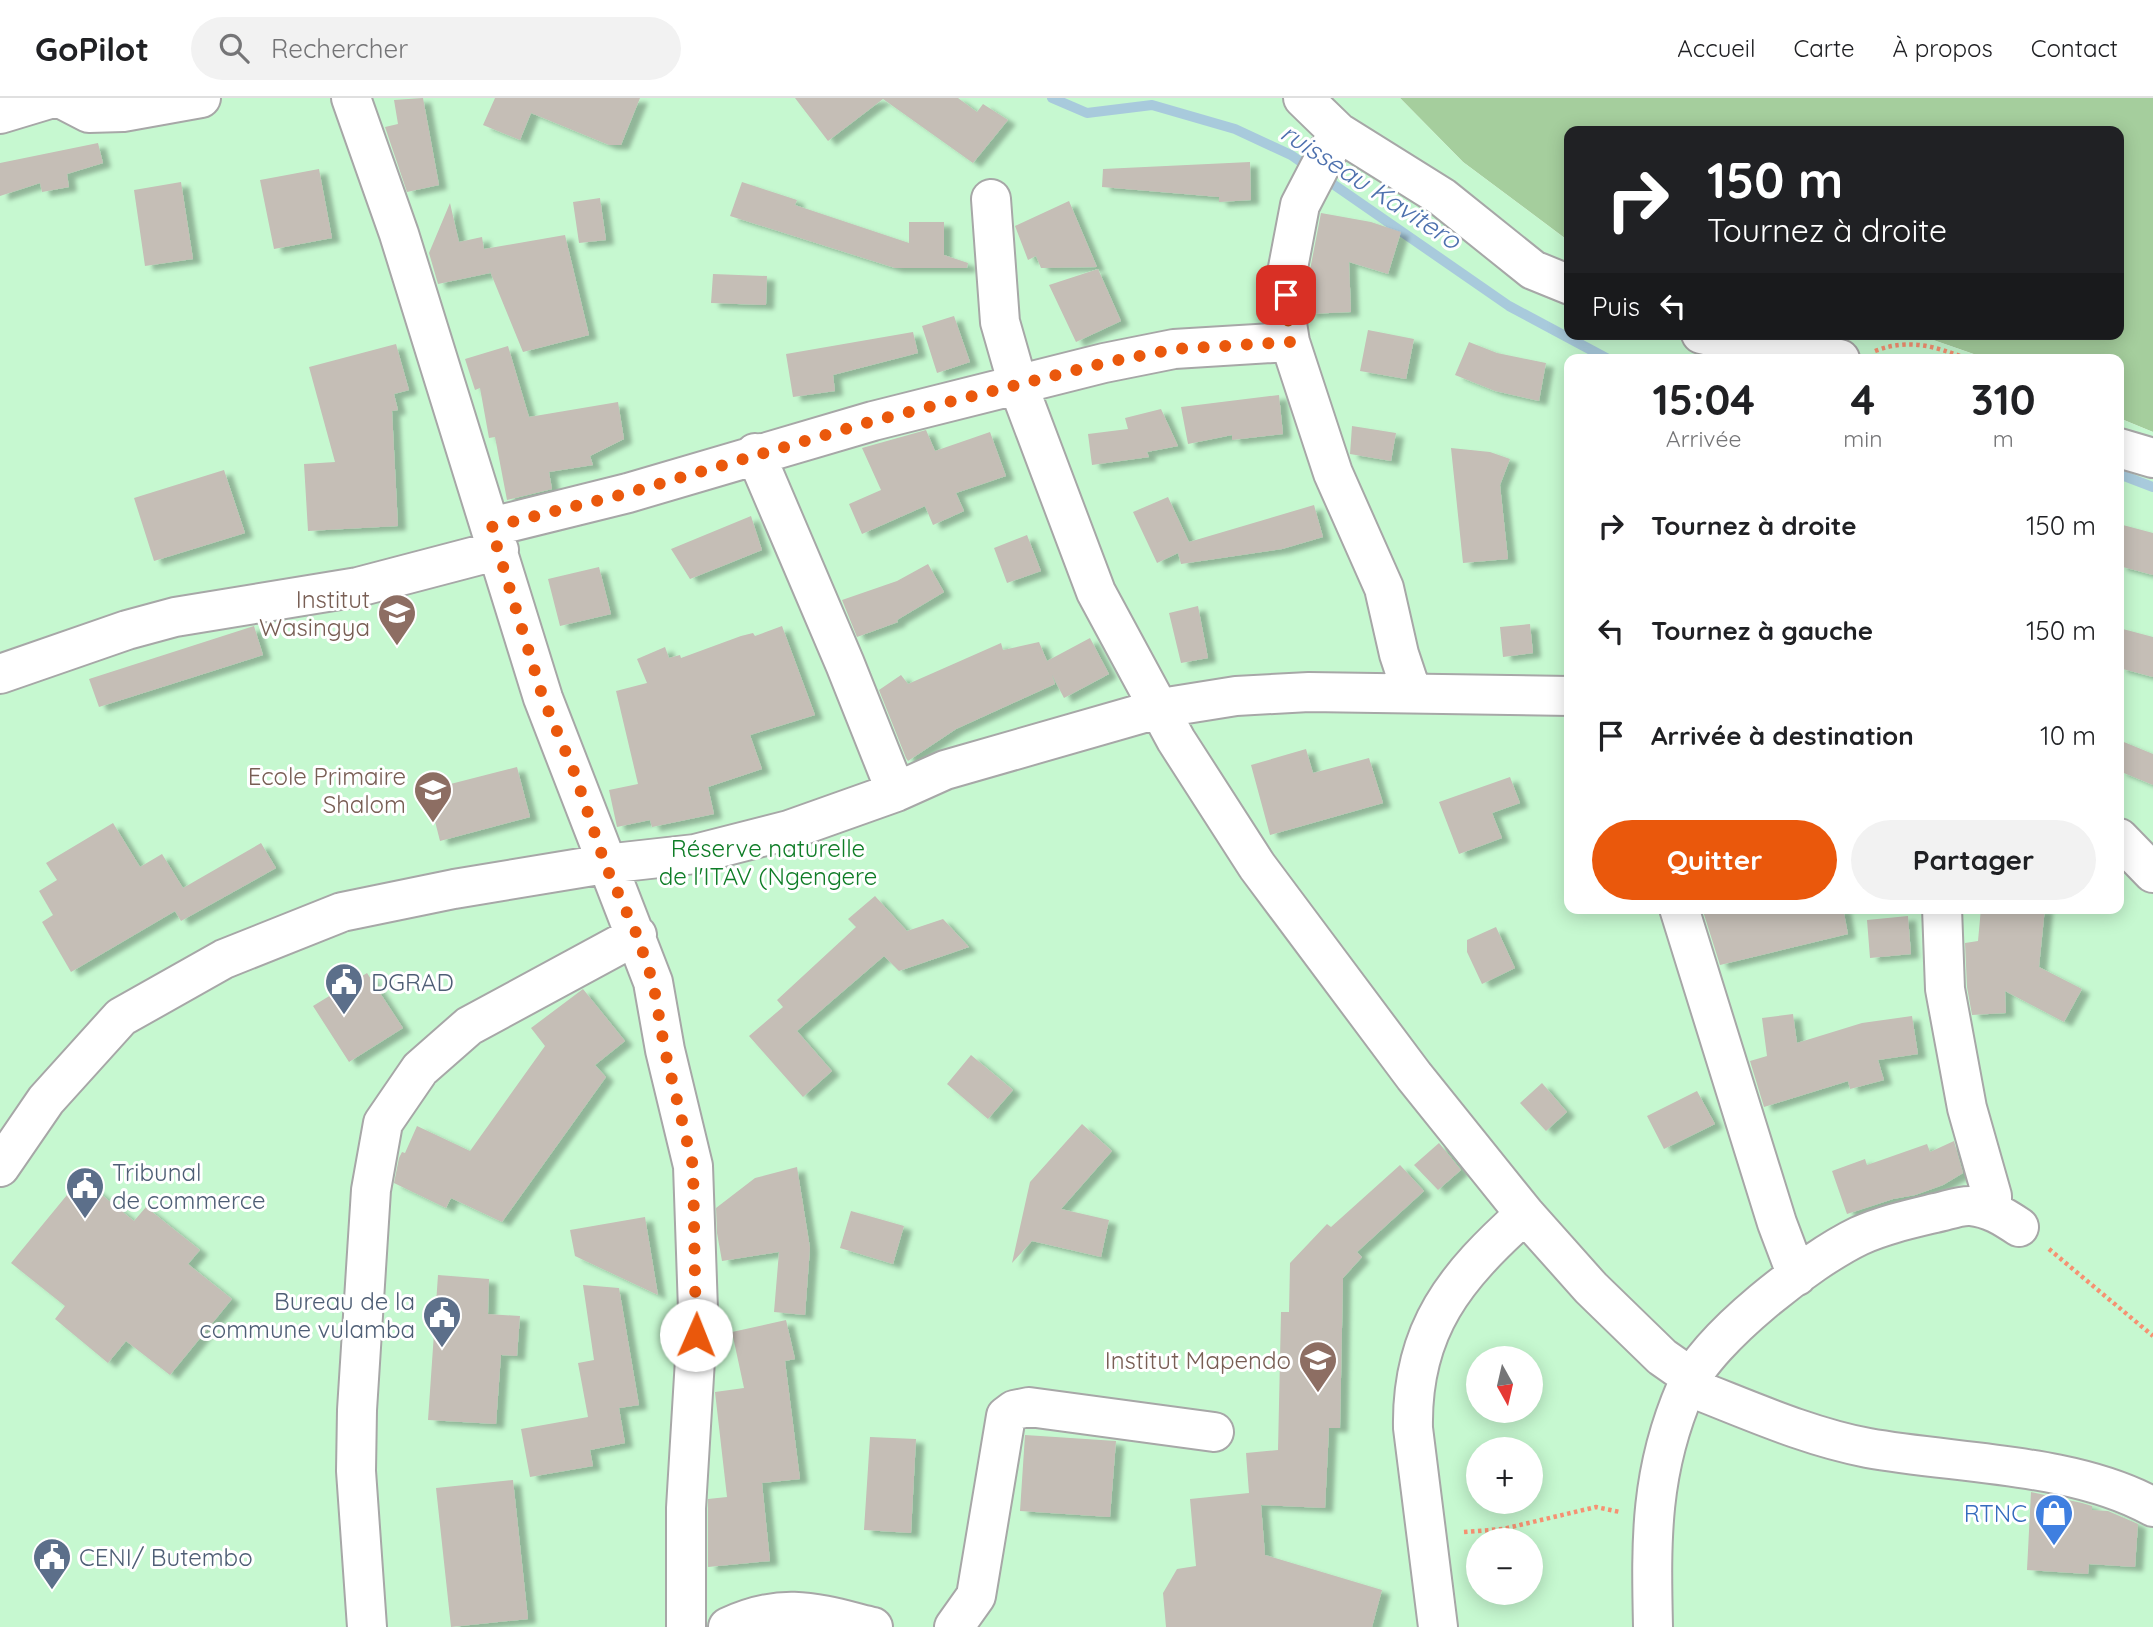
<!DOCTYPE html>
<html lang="fr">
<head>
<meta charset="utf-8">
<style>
  :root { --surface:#fff; --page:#f2f2f2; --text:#202124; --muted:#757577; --line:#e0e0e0; --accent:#ea580c }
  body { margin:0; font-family:Quicksand,sans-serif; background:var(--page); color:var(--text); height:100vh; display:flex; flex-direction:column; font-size:26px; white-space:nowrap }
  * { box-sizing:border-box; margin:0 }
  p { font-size:23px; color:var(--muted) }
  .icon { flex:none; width:38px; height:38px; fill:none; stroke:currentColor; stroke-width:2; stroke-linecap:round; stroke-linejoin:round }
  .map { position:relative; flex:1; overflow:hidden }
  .panel { position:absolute; left:1564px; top:256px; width:560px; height:560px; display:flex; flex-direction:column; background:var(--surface); border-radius:14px; box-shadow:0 4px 18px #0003 }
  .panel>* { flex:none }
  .top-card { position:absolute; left:1564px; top:28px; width:560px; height:214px; border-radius:14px; box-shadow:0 4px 18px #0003; background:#202124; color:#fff; overflow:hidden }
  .needle { width:46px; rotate:172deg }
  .controls { position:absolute; left:1466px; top:1248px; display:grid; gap:14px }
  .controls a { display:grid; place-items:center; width:77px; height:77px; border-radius:50%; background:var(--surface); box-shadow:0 4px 18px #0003; font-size:35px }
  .pin { position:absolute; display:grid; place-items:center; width:60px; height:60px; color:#fff; margin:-30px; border-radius:14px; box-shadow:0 4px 10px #0006 }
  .me { position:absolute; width:77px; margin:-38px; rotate:1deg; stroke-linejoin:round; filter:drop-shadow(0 0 5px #0008) }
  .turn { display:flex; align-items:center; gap:24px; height:147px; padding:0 28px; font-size:32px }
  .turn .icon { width:91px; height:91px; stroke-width:2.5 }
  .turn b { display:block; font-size:49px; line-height:60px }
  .then { display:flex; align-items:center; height:66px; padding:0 28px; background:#0003; gap:14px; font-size:26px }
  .eta { display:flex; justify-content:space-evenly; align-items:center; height:119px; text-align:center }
  .eta b { font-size:42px; font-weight:700; line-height:49px }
  .action { display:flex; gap:14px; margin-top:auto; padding:14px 28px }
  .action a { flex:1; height:80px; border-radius:42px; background:var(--accent); color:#fff; font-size:28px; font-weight:700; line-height:80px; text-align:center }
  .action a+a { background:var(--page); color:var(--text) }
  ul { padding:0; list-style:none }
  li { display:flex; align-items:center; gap:21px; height:105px; padding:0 28px }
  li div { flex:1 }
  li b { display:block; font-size:26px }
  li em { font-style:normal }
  header { display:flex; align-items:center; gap:42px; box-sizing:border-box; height:98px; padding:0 35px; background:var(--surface); border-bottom:2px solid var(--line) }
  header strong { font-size:33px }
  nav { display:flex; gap:38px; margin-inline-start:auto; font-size:24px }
  .search { width:490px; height:63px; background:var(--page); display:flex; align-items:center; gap:18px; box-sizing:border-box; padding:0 24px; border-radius:38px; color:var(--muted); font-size:26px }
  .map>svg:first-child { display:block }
  .forest { fill:#a5ce9d }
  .park { fill:#c6f8d0; fill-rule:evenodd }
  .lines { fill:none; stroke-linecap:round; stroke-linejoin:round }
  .stream { stroke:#a8cadc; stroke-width:10 }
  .building { fill:#c5beb6; filter:url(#shadow) }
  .minor-casing { stroke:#a7a7a7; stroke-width:42 }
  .path { stroke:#f69172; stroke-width:4.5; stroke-dasharray:3.5 3.5; stroke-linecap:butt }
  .minor { stroke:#fff; stroke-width:38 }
  .route { stroke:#ea580c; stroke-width:12; stroke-dasharray:0 21.6 }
  .labels { text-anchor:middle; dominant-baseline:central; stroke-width:6; stroke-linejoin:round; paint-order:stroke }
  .education-label { font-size:24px; fill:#785e54; stroke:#fff; text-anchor:end }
  .park-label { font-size:24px; fill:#0f7d27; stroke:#fff }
  .service-label { font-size:24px; fill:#4e5e75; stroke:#fff; text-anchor:start }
  .shop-label { font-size:24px; fill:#366cbe; stroke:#fff; text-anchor:end }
  .water-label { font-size:26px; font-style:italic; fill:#4e71ae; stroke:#fff }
</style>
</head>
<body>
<header>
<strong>GoPilot</strong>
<div class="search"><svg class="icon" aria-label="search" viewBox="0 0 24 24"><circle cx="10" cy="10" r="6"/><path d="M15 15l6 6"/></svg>Rechercher</div>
<nav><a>Accueil</a><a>Carte</a><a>À propos</a><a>Contact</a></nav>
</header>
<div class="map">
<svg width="2153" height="1529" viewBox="0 0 2153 1529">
  <defs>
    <filter id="shadow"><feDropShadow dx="8" dy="4.5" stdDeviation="2" flood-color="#0004"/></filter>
  </defs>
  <rect width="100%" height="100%" fill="#f0eee7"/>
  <!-- forest -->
  <path class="forest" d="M1400,0H2153V334L2119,320V261H1988L1916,236H2119V33H1570V144L1463,64Z"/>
  <!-- park -->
  <path class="park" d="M0,0H1400L1463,64L1570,144V236H1916L1988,261H1570V810H2119V320L2153,334V1529H0ZM1479,1260H1531V1312H1479ZM1479,1351H1531V1404H1479ZM1479,1442H1531V1494H1479Z"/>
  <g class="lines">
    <!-- stream -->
    <path class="stream" d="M1052,0L1087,15L1152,7L1235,31L1291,57L1509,208L1608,261
      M2119,376L2153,389"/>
  </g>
  <!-- building -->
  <path class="building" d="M423,0L439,87L407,94L385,29L398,26L394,2Z
    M495,0H640L621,47H609L531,15L520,42L483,27Z
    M795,0H958L977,14L983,6L1008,22L973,65L883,1L828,43Z
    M98,45L103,65L67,76L69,89L42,94L40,85L0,98V65Z
    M1250,64L1251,102L1219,104V99L1102,89L1103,71Z
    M319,71L332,140L274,151L260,82Z
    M181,84L193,161L145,168L134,92Z
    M742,84L797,102L795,107L909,145V124H944V157L968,165L967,170H895L730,118Z
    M600,100L606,142L579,145L573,104Z
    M1069,103L1097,169L1041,170L1036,158L1028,162L1015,128Z
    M450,105L459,144L482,139L484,151L565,137L589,237L523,254L489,171L490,175L438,186L429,155Z
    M1321,115L1371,124L1401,134L1388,176L1349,164L1351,214L1308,216L1309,177Z
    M1098,171L1121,223L1076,244L1049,187Z
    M713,176L767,178L766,207L711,205Z
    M954,218L970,264L937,275L922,228Z
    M1368,232L1414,241L1406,281L1360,273Z
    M913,234L918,255L833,277L835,293L793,299L786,256Z
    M1469,244L1497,255L1546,265L1539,303L1495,293L1455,277Z
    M396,246L409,292L394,296L398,312L392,313L398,428L308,433L304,366L335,364L309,269Z
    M508,248L529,319L618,304L624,341L590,358L593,367L549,374L552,391L507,402L495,339L489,340L480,290L475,292L465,261Z
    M1279,297L1283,336L1232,342V337L1188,346L1181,309Z
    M1161,311L1178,348L1147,354L1149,359L1092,367L1088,336L1128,331L1125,320Z
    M1352,328L1396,335L1391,363L1350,356Z
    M926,332L935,353L990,334L1006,378L956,395L964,413L933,427L925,408L862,436L849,406L881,392L862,350Z
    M1451,350L1490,354L1510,361L1500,387L1508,461L1463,465Z
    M224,372L245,435L154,463L134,400Z
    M1168,399L1189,444L1314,407L1323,439L1282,451L1181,466L1178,455L1157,465L1133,414Z
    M751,418L762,452L690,481L671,451Z
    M2119,426L2153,435V477L2119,468Z
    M1027,437L1041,473L1007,485L994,450Z
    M928,466L944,494L897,522L898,524L857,539L842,502L897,483Z
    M599,469L611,516L560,528L548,481Z
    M1198,508L1208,560L1181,565L1169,515Z
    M1530,526L1533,555L1503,559L1500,529Z
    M254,528L263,557L99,609L89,581Z
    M782,528L815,617L750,637L762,671L708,689L714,716L652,729L650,722L617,729L609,692L638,686L616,593L647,585L637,561L665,549L669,560L680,557L681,560L741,538L753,535L755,538Z
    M2119,530L2153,539V579L2119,570Z
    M1090,540L1109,576L1064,600L1052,577L1055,586L956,631L908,663L906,660L879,592L901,577L908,586L1001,545L1003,552L1039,544L1047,563Z
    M2119,642L2153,656V687L2119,673Z
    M1306,651L1313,675L1369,660L1383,705L1270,737L1251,667Z
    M517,669L530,719L440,743L427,692Z
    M1510,679L1520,705L1492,715L1502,740L1459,756L1439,704Z
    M113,725L140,769L162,756L183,790L261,745L276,770L181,823L175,813L71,874L42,824L53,817L39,793L57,782L46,765Z
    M875,798L907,833L943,821L969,849L899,873L884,858L797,933L832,973L803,999L749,938L783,909L777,902L856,829L848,821Z
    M1702,810H1843L1848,836L1720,867Z
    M1981,810H2045L2039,869L2082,891L2064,924L2005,893L2006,915L1972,917L1967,889L1965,845L1978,843Z
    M1908,818L1911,856L1870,860L1867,822Z
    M1496,829L1515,870L1482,886L1467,854V842Z
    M367,875L403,930L349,964L313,908Z
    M583,891L625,943L595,967L606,979L502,1124L451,1100L446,1110L394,1085L399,1060L402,1054L405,1055L417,1028L470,1053L545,948L531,930Z
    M1793,916L1797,945L1862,925L1912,918L1918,956L1878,962L1884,982L1850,991L1848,983L1764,1009L1750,963L1767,958L1762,920Z
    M971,957L1013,992L988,1021L947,986Z
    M1542,985L1567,1014L1546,1033L1520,1005Z
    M1697,993L1715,1026L1664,1051L1647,1018Z
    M1082,1026L1112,1053L1061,1111L1109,1122L1101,1159L1032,1143L1012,1165L1030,1084Z
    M1954,1043L1963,1075L1943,1087L1915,1097L1893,1101L1847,1116L1832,1073L1865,1061L1867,1067L1927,1046L1930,1054Z
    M1439,1045L1461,1072L1438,1092L1414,1067Z
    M1400,1067L1424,1093L1357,1154L1362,1159L1343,1180L1340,1330H1329L1325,1410L1261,1407L1265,1457L1382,1492L1372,1529H1166L1163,1495L1177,1471L1196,1468L1190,1401L1249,1395L1246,1355L1278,1352L1281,1214H1289L1290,1165L1327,1126L1331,1129Z
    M797,1069L810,1150L805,1217L774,1214L779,1154L722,1163L717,1135L716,1110L755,1080Z
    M81,1080L134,1123L146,1109L200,1152L188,1166L232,1201L170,1277L126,1243L108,1265L55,1221L65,1208L11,1165Z
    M851,1113L904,1128L893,1166L840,1150Z
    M645,1119L658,1197L575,1158L570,1132Z
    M438,1177L489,1181L488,1216L520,1218L517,1258L501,1257L496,1326L428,1322Z
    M583,1187L619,1190L639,1307L619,1310L625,1345L590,1352L593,1368L530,1379L521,1331L588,1319L578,1265L594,1262Z
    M786,1222L795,1261L785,1263L800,1381L762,1385L770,1463L708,1469V1401L727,1399L715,1294L744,1290L732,1234Z
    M1025,1337L1116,1343L1110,1419L1020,1413Z
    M870,1339L916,1341L911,1435L864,1432Z
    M513,1382L528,1521L451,1529L436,1390Z
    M2031,1394L2082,1405L2092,1408V1412L2108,1413L2138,1426L2135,1469L2089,1466L2088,1476L2027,1472Z"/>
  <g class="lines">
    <defs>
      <path id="minor" d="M60,0L89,15L123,14L201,0
        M351,0L399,136L543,600L653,884L665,952L693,1068L698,1212L686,1410V1529
        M1303,0L1338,34L1442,99L1533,172L1570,187
        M0,16L53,0
        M1338,34L1300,107L1287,175L1286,219L1290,244L1333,375L1384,490L1399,556L1412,595
        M991,101L1000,224L1018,287L1096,494L1176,642L1257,768L1414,978L1525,1116L1591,1190L1662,1259L1692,1280
        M1701,236L1757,249L1840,261
        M2119,350L2153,360
        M755,355L845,566L896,694
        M491,429L628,395L873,323L1104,265L1174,251L1290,244
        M0,576L127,532L175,519L358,489L499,452
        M2119,740L2153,775
        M1679,810L1777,1125L1797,1178
        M1942,810L1945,891L1967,1010L1992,1098V1112
        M0,1069L46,1002L121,919L224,861L342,814L454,791L605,766L695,756L789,732L896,694L945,672L1161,610L1236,598L1309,594L1570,598
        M1687,1288C1747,1311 1805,1338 1868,1350C1957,1366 2074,1365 2153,1409
        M367,1529L356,1373L357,1312L371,1092L383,1025L420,971L469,928L637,837
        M728,1529C784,1503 816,1515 873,1529
        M954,1529L976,1498L1006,1318L1014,1312L1029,1309L1214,1334
        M1438,1529L1413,1330C1411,1231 1456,1178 1525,1116
        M1653,1529C1651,1441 1650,1373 1686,1290C1709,1239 1809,1162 1859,1138C1883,1127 1910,1121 1935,1115C1946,1113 1960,1107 1971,1108C1990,1110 2004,1119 2019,1129"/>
    </defs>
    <!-- minor casing -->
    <use href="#minor" class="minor-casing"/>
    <!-- path -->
    <path class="path" d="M1875,253C1909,240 1934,248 1968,261
      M2049,1151L2153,1238
      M1464,1434L1503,1431L1596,1409L1620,1414"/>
    <!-- minor -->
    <use href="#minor" class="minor"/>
  </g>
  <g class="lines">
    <!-- route -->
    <path class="route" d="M696,1237L693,1068L665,953L653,884L637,837L605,766L575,676L543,600L491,429L628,395L873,323L1104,265L1174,251L1290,244L1286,197"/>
  </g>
  <!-- icons -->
  <defs>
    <symbol id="school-pin" viewBox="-11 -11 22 30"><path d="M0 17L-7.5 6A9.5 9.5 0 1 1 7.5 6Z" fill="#8d6e63" stroke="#fff"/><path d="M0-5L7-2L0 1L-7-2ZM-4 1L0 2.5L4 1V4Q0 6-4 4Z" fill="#fff"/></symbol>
    <symbol id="civic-pin" viewBox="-11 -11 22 30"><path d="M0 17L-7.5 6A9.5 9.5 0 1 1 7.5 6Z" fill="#5c6f8a" stroke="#fff"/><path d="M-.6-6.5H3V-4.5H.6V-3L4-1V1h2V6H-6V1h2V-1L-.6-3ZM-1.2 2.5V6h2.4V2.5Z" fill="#fff"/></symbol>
    <symbol id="shop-pin" viewBox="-11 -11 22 30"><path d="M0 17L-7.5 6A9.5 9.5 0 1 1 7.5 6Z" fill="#3f7fe0" stroke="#fff"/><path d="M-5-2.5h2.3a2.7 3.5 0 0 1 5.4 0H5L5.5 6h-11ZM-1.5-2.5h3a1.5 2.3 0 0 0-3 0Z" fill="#fff"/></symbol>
  </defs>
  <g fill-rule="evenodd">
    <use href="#school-pin" x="375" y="493" width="44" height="60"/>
    <use href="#school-pin" x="411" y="670" width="44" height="60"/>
    <use href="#civic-pin" x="322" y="862" width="44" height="60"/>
    <use href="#civic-pin" x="63" y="1066" width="44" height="60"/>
    <use href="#civic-pin" x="420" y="1195" width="44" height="60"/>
    <use href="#school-pin" x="1296" y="1240" width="44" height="60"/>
    <use href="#shop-pin" x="2032" y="1393" width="44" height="60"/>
    <use href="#civic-pin" x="30" y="1437" width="44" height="60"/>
  </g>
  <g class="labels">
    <!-- education labels -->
    <g class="education-label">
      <text x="370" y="501">Institut<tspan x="370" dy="28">Wasingya</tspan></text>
      <text x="406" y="678">Ecole Primaire<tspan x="406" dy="28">Shalom</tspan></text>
      <text x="1291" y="1262">Institut Mapendo</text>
    </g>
    <!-- park labels -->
    <g class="park-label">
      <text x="768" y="750">Réserve naturelle<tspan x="768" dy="28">de l'ITAV (Ngengere</tspan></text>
    </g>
    <!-- service labels -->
    <g class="service-label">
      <text x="371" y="884">DGRAD</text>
      <text x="112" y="1074">Tribunal<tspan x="112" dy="28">de commerce</tspan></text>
      <text x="415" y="1203" text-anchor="end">Bureau de la<tspan x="415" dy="28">commune vulamba</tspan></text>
      <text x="79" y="1459">CENI/ Butembo</text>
    </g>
    <!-- shop labels -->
    <g class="shop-label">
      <text x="2027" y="1415">RTNC</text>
    </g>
    <!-- water labels -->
    <g class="water-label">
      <text transform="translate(1371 88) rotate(33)">ruisseau Kavitero</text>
    </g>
  </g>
</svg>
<div class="controls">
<a><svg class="needle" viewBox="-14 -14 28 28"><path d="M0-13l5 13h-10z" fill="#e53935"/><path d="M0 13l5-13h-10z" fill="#757577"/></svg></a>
<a>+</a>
<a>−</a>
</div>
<div class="pin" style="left:1286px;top:197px;background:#d93025"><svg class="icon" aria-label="arrive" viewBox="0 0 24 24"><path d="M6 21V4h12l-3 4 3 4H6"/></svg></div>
<svg class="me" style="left:696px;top:1237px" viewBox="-20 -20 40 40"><circle r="19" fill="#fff"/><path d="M0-13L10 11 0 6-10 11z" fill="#ea580c"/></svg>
<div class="top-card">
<div class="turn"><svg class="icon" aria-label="right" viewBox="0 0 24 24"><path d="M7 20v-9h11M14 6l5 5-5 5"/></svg><div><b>150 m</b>Tournez à droite</div></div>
<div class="then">Puis<svg class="icon" aria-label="left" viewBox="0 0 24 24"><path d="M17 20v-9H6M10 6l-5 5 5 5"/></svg></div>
</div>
<section class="panel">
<div class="eta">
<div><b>15:04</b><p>Arrivée</p></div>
<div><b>4</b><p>min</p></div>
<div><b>310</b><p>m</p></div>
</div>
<ul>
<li><svg class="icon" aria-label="right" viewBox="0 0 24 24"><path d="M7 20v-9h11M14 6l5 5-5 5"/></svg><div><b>Tournez à droite</b></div><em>150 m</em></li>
<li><svg class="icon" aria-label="left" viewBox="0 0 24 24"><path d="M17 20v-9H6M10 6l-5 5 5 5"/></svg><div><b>Tournez à gauche</b></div><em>150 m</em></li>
<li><svg class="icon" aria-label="arrive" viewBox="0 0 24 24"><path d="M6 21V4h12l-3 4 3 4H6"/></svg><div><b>Arrivée à destination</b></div><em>10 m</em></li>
</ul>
<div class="action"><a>Quitter</a><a>Partager</a></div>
</section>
</div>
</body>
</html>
